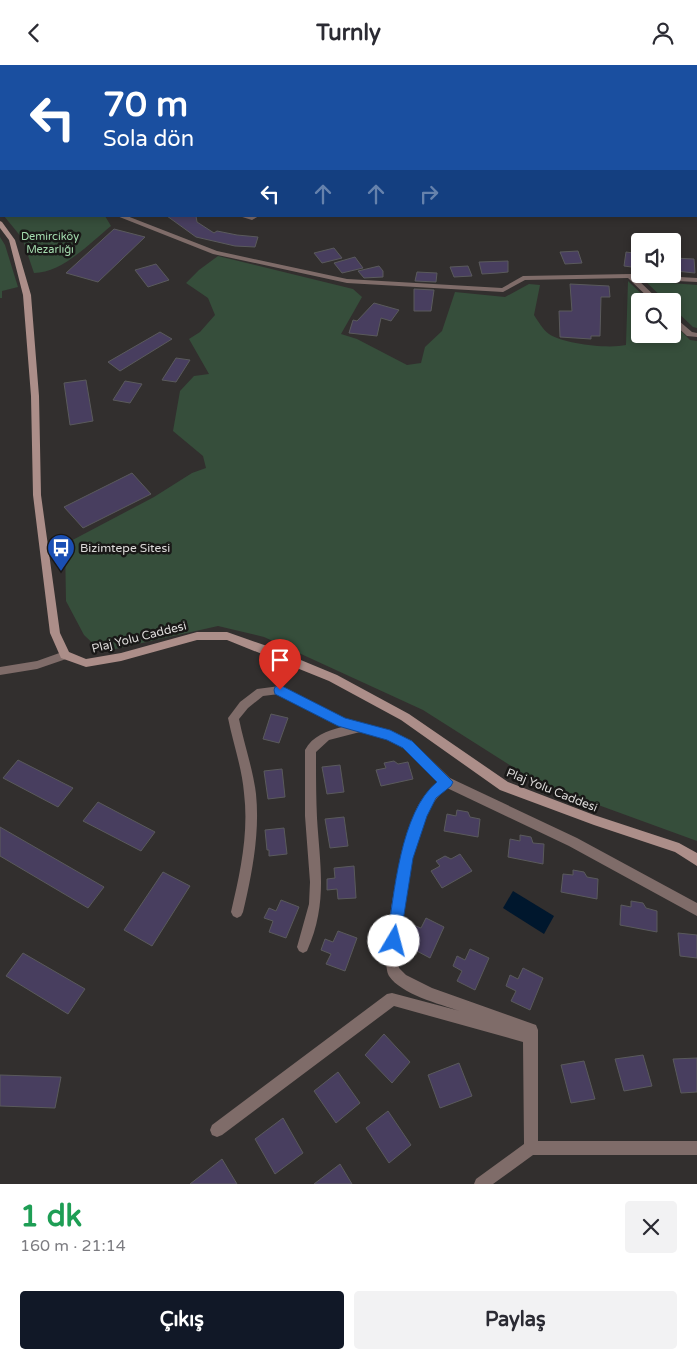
<!DOCTYPE html>
<html lang="tr">
<head>
<meta charset="utf-8">
<style>
  :root { --surface:#fff; --page:#f2f2f3; --text:#2b2b33; --muted:#7c7c81; --accent:#111827 }
  body { margin:0; font-family:"Varela Round",sans-serif; background:var(--page); color:var(--text); height:100vh; display:flex; flex-direction:column; font-size:19px; white-space:nowrap }
  * { box-sizing:border-box; margin:0 }
  p { font-size:16px; color:var(--muted) }
  .icon { flex:none; width:28px; height:28px; fill:none; stroke:currentColor; stroke-width:2; stroke-linecap:round; stroke-linejoin:round }
  .map { position:relative; height:1119px; overflow:hidden }
  .details { display:flex; flex-direction:column; background:var(--surface); flex:1 }
  .details>* { flex:none }
  .guide { position:absolute; left:0px; top:0px; width:698px; height:152px; box-shadow:0 2px 8px #0003; background:#1a4fa0; color:#fff; overflow:hidden }
  .controls { position:absolute; left:631px; top:168px; display:grid; gap:10px }
  .controls a { display:grid; place-items:center; width:50px; height:50px; border-radius:5px; background:var(--surface); box-shadow:0 2px 8px #0003; font-size:25px }
  .pin { position:absolute; display:grid; place-items:center; width:42px; height:42px; color:#fff; margin:-51px -21px; border-radius:50% 50% 50% 0; rotate:-45deg; box-shadow:0 0 5px #0007 }
  .pin .icon { rotate:45deg }
  .me { position:absolute; width:55px; margin:-28px; rotate:8deg; stroke-linejoin:round; filter:drop-shadow(0 0 4px #0008) }
  .turn { display:flex; align-items:center; gap:18px; height:105px; padding:0 20px; font-size:22px }
  .turn .icon { width:65px; height:65px; stroke-width:2.5 }
  .turn b { display:block; font-size:35px; line-height:42px }
  .lanes { display:flex; align-items:center; height:48px; padding:0 20px; background:#0003; justify-content:center; gap:25px; direction:ltr }
  .lanes .off { opacity:.35 }
  .round { display:grid; place-items:center; flex:none; width:52px; height:52px; border-radius:5px; background:var(--page) }
  .head { display:flex; align-items:center; justify-content:space-between; height:85px; padding:0 20px }
  h1 { font-size:30px; font-weight:800; line-height:38px; color:#1e9e55 }
  .primary-button { display:flex; gap:10px; margin-top:auto; padding:10px 20px }
  .primary-button a { flex:1; height:58px; border-radius:5px; background:var(--accent); color:#fff; font-size:20px; font-weight:800; line-height:58px; text-align:center }
  .primary-button a+a { background:var(--page); color:var(--text) }
  header { display:flex; justify-content:space-between; align-items:center; height:65px; padding:0 20px; background:var(--surface); font-size:22px; font-weight:800 }
  .map>svg:first-child { display:block }
  .green { fill:#364e3b }
  .water { fill:#00172d }
  .building { fill:#483e5f; stroke:#5a5a5c }
  .lines { fill:none; stroke-linecap:round; stroke-linejoin:round }
  .street { fill:#7f6c69; fill-rule:evenodd }
  .secondary { fill:#ac8e89; fill-rule:evenodd }
  .route { fill:#1a73e8; stroke:#114b97 }
  .labels { text-anchor:middle; dominant-baseline:central; stroke-width:5; stroke-linejoin:round; paint-order:stroke }
  .far-park-label { font-size:11px; fill:#a4dcaf; stroke:#191817 }
  .poi-label { font-size:12px; fill:#dddbda; stroke:#191817; text-anchor:start }
  .street-label { font-size:12px; fill:#dddbda; stroke:#191817 }
</style>
</head>
<body>
<header><svg class="icon" aria-label="back" viewBox="0 0 24 24"><path d="M15 5l-7 7 7 7"/></svg>Turnly<svg class="icon" aria-label="person" viewBox="0 0 24 24"><circle cx="12" cy="8" r="4"/><path d="M4 21q1-7 8-7t8 7"/></svg></header>
<div class="map">
<svg width="697" height="1119" viewBox="0 0 697 1119">
  <rect width="100%" height="100%" fill="#322f2e"/>
  <!-- green -->
  <path class="green" d="M511,0H697V53L696,1Z
    M4,151H105L111,161C90,178 62,208 34,208L22,173Z
    M0,172L5,180L18,222L2,226V233H0Z
    M218,191L353,224L362,232L341,269L357,274L407,300L421,298L425,282L442,266L455,227L505,232L529,219L540,220L534,250C538,256 543,265 549,269C564,279 608,284 626,280L628,216L649,236H640V269H672L673,258L690,275L697,276V776L538,718L423,645L264,572L218,561L102,587L84,570L66,536L65,479L154,432L192,408L206,403L203,391L173,366L180,326L194,311L209,309L189,274L200,267L215,250L208,233L186,218L199,205Z
    M645,216L697,220V263L693,262L673,243L672,236H666Z"/>
  <!-- water -->
  <path class="water" d="M513,826L554,851L544,869L503,843Z"/>
  <!-- building -->
  <path class="building" d="M167,151H196L197,157L214,168L217,166L237,170L258,172L255,182L235,181L196,172Z
    M114,164L145,172L98,217L66,208Z
    M334,183L342,193L322,198L314,188Z
    M578,186L582,198L565,199L560,187Z
    M626,187L640,189L639,203L624,201Z
    M355,192L363,203L342,208L334,198Z
    M674,193L694,194L695,208L675,206Z
    M508,196V207L498,208L482,209L479,197Z
    M156,199L169,215L148,222L135,205Z
    M379,201L383,206V212L364,213L358,206Z
    M468,201L472,211L454,212L450,202Z
    M417,207L437,208L436,217L415,216Z
    M570,219L609,221L610,232H601L600,271H591V274L560,272L559,246H572Z
    M414,224L434,225L431,246H414Z
    M374,238L399,245L391,256L381,253L377,271L349,268L353,255L357,256Z
    M160,267L172,274L120,306L108,297Z
    M176,293L190,295L176,317L162,315Z
    M86,315L93,356L70,360L64,318Z
    M125,316L142,319L130,338L113,335Z
    M132,408L151,429L83,463L64,442Z
    M271,649L288,653L279,678L263,674Z
    M18,695L73,723L58,742L3,713Z
    M394,696L398,699L408,697L413,714L381,721L376,705L386,703L384,698Z
    M340,700L344,727L327,729L322,702Z
    M282,704L285,732L268,734L264,706Z
    M98,737L155,767L141,786L83,756Z
    M457,745L468,747L470,752L480,754L478,772L444,766L447,749L456,751Z
    M344,752L348,781L330,783L325,754Z
    M0,762L104,822L88,843L0,791Z
    M284,763L287,789L269,791V785H267L265,765Z
    M520,770L531,772L533,778L544,779L543,799L508,792L510,774L520,776Z
    M460,789L472,806L442,823L431,806L440,801L436,796L445,791L451,794Z
    M354,801L356,833L338,834L337,824L327,825V814L335,813L334,803Z
    M573,805L584,807L587,812L598,814L597,834L561,827L563,809L573,810Z
    M163,807L190,821L152,881L124,865Z
    M281,835L299,842L286,873L269,867L273,856L264,853L269,843L276,846Z
    M631,836L643,838L646,843L657,846V867L620,860L621,840L631,842Z
    M426,853L444,862L430,893L413,884L418,875L408,870L413,860L421,863Z
    M338,866L357,873L345,906L326,899L331,889L321,885L325,874L333,877Z
    M678,868L697,870V893L680,891Z
    M470,884L489,893L475,925L457,916L462,906L453,901L457,891L465,895Z
    M23,888L85,924L68,949L6,911Z
    M523,903L543,913L530,945L511,936L516,926L506,921L510,910L518,914Z
    M384,969L410,997L392,1018L365,990Z
    M643,990L652,1021L624,1026L615,994Z
    M697,993V1027L681,1028L673,994Z
    M584,996L595,1034L571,1038L561,1000Z
    M459,998L472,1031L440,1043L428,1010Z
    M338,1007L360,1038L336,1058L314,1026Z
    M0,1010L61,1012L55,1043L0,1041Z
    M388,1046L411,1080L389,1098L366,1063Z
    M283,1053L303,1088L275,1109L255,1074Z
    M222,1094L237,1119H190Z
    M340,1099L352,1119H314Z"/>
  <g class="lines">
    <!-- street -->
    <path class="street" d="M321,0H330L331,1H322Z
      M696,65H697L696,70Z
      M0,138H1V142H0Z
      M117,151H127L217,186L347,214L502,223L523,211L630,209L697,213V217L637,214L660,236H652L628,213L525,215L503,227L347,218L213,189Z
      M239,151H259L252,155Z
      M672,250L692,267L697,268V272L687,271L672,257Z
      M65,586L69,587L70,590L69,593L37,604L0,610V602L37,596Z
      M280,621L344,654L390,665L412,676L450,713L577,773L697,838V851L569,781L447,723C408,754 404,845 398,893L399,903L406,910L432,923L536,960L538,965V1076H697V1090H533L493,1119H474L476,1114L524,1079L523,977L394,941L222,1070L217,1072L212,1070L210,1065L212,1060L387,929L392,928L460,946C439,939 401,929 389,911C379,895 398,803 403,783C407,769 411,756 417,743C422,733 429,724 438,717L404,682L388,674L360,667L329,675L316,687C316,709 316,731 317,753C320,802 328,838 307,886L303,888L299,886L297,882L309,839L310,817L305,751V685C312,671 327,666 342,662L279,629L263,631L248,643L239,654C244,679 253,704 256,729C260,768 252,809 243,847L241,851L237,853L233,851L231,847C240,809 249,768 244,728C242,703 233,678 228,653L240,637L257,624Z"/>
    <!-- secondary -->
    <path class="secondary" d="M0,55H1V59H0Z
      M0,156L2,157L15,175L31,230L39,331L41,430L60,568L69,587L86,594L121,588L197,567H227L267,581L337,610L409,649L508,717L594,750L679,778L697,788V801L675,787L594,760L500,725L401,655L329,616L227,575H197L121,596L86,602L61,593L50,568L33,430L31,331L23,230L9,175L0,163Z"/>
  </g>
  <!-- route -->
  <path class="route" d="M280,620L345,653L390,665L412,676L453,717L451,721L436,733L427,751L413,793L399,881L394,883L389,881L387,876C394,830 400,747 437,717L403,683L387,675L338,661L275,629L274,625L275,622Z"/>
  <!-- icons -->
  <defs>
    <symbol id="bus-pin" viewBox="-11 -11 22 30"><path d="M0 17L-7.5 6A9.5 9.5 0 1 1 7.5 6Z" fill="#1a4fb4" stroke="#191817"/><path d="M-5-6H5V4H4V6H2V4H-2V6H-4V4H-5ZM-3.5-4V0h7V-4ZM-3.5 1.2v1.5H-2V1.2ZM2 1.2v1.5H3.5V1.2Z" fill="#fff"/></symbol>
  </defs>
  <g fill-rule="evenodd">
    <use href="#bus-pin" x="45" y="467" width="32" height="43"/>
  </g>
  <g class="labels">
    <!-- far-park labels -->
    <g class="far-park-label">
      <text x="50" y="171">Demirciköy<tspan x="50" dy="13">Mezarlığı</tspan></text>
    </g>
    <!-- poi labels -->
    <g class="poi-label">
      <text x="80" y="483">Bizimtepe Sitesi</text>
    </g>
    <!-- street labels -->
    <g class="street-label">
      <text transform="translate(139 572) rotate(-14)">Plaj Yolu Caddesi</text>
      <text transform="translate(552 725) rotate(22)">Plaj Yolu Caddesi</text>
    </g>
  </g>
</svg>
<div class="controls">
<a><svg class="icon" aria-label="sound" viewBox="0 0 24 24"><path d="M4 9h4l5-4v14l-5-4H4zM17 9q2 3 0 6"/></svg></a>
<a><svg class="icon" aria-label="search" viewBox="0 0 24 24"><circle cx="10" cy="10" r="6"/><path d="M15 15l6 6"/></svg></a>
</div>
<div class="pin" style="left:280px;top:625px;background:#d93025"><svg class="icon" aria-label="arrive" viewBox="0 0 24 24"><path d="M6 21V4h12l-3 4 3 4H6"/></svg></div>
<svg class="me" style="left:394px;top:876px" viewBox="-20 -20 40 40"><circle r="19" fill="#fff"/><path d="M0-13L10 11 0 6-10 11z" fill="#1a73e8"/></svg>
<div class="guide">
<div class="turn"><svg class="icon" aria-label="left" viewBox="0 0 24 24"><path d="M17 20v-9H6M10 6l-5 5 5 5"/></svg><div><b>70 m</b>Sola dön</div></div>
<div class="lanes"><svg class="icon" aria-label="left" viewBox="0 0 24 24"><path d="M17 20v-9H6M10 6l-5 5 5 5"/></svg><svg class="icon off" aria-label="ahead" viewBox="0 0 24 24"><path d="M12 20V5M6 11l6-6 6 6"/></svg><svg class="icon off" aria-label="ahead" viewBox="0 0 24 24"><path d="M12 20V5M6 11l6-6 6 6"/></svg><svg class="icon off" aria-label="right" viewBox="0 0 24 24"><path d="M7 20v-9h11M14 6l5 5-5 5"/></svg></div>
</div>
</div>
<section class="details">
<div class="head"><div><h1>1 dk</h1><p>160 m · 21:14</p></div><a class="round"><svg class="icon" aria-label="close" viewBox="0 0 24 24"><path d="M6 6l12 12M18 6L6 18"/></svg></a></div>
<div class="primary-button"><a>Çıkış</a><a>Paylaş</a></div>
</section>
</body>
</html>
